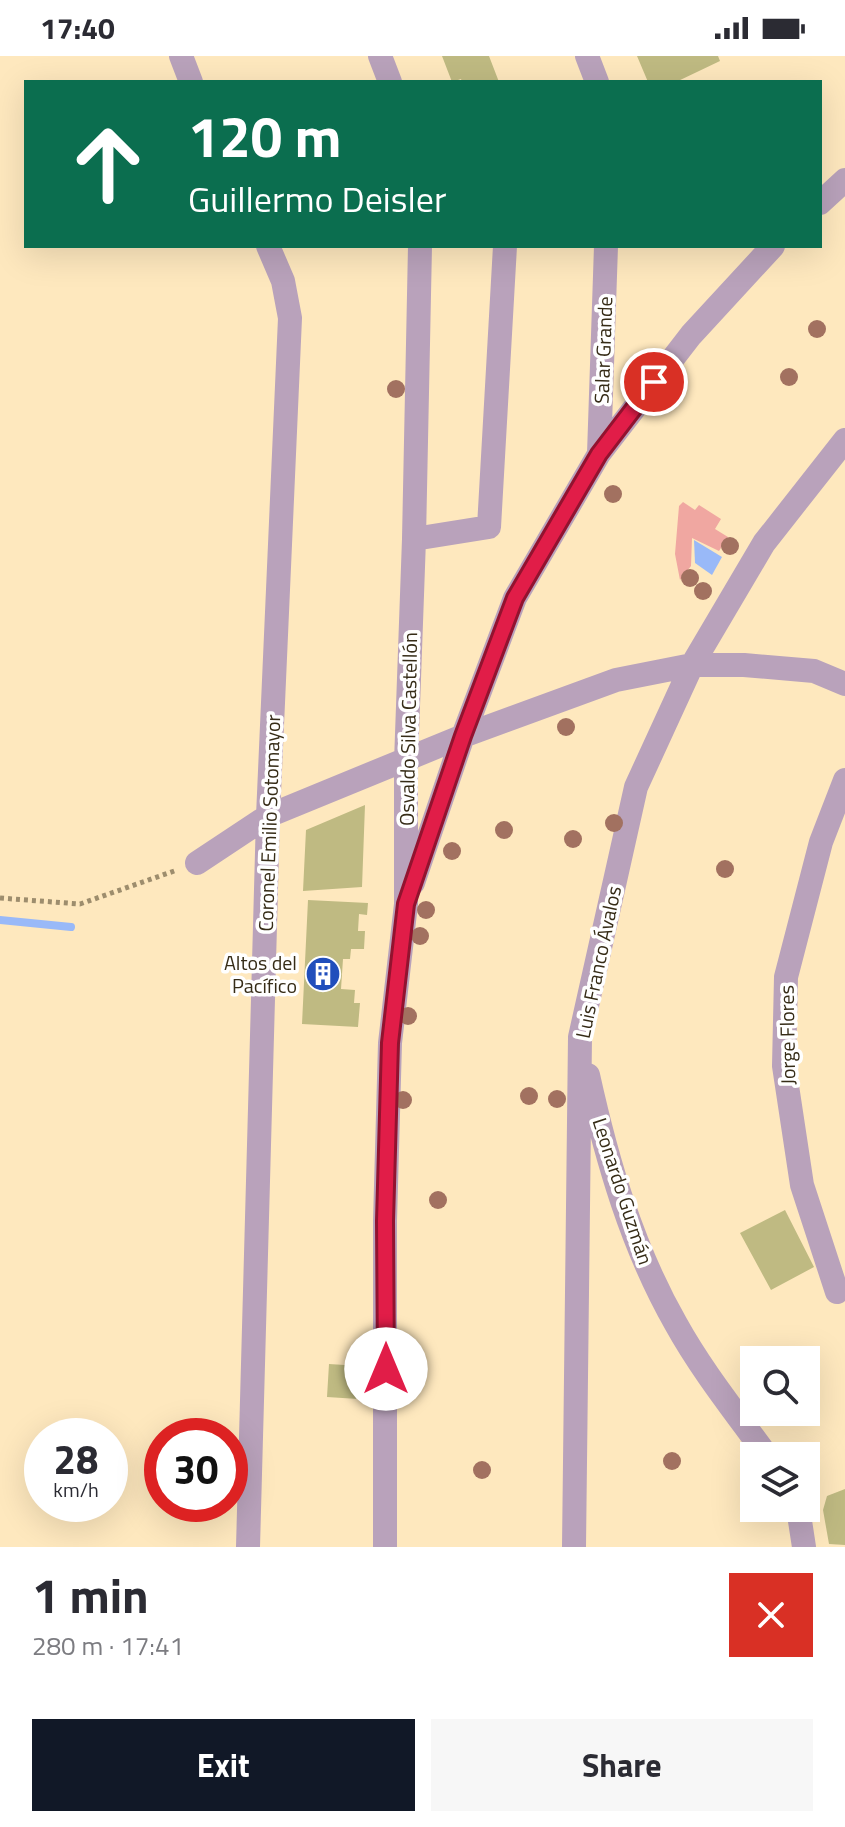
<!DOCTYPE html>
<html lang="en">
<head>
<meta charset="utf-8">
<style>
  :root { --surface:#fff; --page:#f7f7f7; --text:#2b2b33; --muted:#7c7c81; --accent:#111827 }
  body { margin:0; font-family:"Titillium Web",sans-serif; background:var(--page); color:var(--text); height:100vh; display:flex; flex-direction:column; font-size:30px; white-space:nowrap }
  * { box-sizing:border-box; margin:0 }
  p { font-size:26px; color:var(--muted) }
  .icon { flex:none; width:44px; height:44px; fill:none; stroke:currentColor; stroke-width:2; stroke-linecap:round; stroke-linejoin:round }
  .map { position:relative; height:1491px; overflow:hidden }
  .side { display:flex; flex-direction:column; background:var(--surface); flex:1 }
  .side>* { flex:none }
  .hud { position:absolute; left:24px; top:24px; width:798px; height:168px; border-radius:0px; box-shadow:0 8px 32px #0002; background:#0b6e4f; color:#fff; overflow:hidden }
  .controls { position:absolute; left:740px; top:1290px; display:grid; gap:16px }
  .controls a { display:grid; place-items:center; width:80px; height:80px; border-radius:0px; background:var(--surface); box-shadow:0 8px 32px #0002; font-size:40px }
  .speed { position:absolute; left:24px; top:1362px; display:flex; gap:16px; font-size:40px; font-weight:700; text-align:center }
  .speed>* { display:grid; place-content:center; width:104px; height:104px; border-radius:50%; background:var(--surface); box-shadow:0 8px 32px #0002; line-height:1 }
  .speed small { font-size:20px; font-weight:400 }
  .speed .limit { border:12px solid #d22; background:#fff; color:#111 }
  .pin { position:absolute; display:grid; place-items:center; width:68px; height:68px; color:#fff; margin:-34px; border:4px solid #fff; border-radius:50%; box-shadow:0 2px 8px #0007 }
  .me { position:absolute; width:88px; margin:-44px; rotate:0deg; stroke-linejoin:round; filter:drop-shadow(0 0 6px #0008) }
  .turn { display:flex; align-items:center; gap:28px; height:168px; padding:0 32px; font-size:36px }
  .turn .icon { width:104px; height:104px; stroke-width:2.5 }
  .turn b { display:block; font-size:56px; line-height:68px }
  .round { display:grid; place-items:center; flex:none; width:84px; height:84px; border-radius:0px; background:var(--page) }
  .head { display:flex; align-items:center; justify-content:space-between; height:136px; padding:0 32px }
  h1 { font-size:48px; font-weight:700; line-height:60px }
  .cta { display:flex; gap:16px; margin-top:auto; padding:16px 32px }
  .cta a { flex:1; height:92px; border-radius:0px; background:var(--accent); color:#fff; font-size:32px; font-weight:700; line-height:92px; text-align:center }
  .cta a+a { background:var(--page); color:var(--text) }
  .status { display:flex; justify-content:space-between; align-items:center; height:56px; padding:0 40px; background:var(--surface); direction:ltr }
  .status svg { height:22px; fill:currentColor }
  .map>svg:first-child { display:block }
  .green { fill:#f0a7a1 }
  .water { fill:#99b9f8 }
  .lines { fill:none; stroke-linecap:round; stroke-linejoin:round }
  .stream { stroke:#99b9f8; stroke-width:8 }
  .building { fill:#bfba82 }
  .path { stroke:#9d8d6d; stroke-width:5; stroke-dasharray:4 4; stroke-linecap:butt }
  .street { stroke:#b9a2bb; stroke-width:24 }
  .tree { fill:#a27160 }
  .route-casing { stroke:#92132f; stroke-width:20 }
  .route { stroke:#e11d48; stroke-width:14 }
  .labels { text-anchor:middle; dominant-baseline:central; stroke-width:7; stroke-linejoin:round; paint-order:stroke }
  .street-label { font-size:20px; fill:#362c17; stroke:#fff }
  .poi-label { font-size:20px; fill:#362c17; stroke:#fff; text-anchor:end }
</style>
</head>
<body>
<div class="status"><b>17:40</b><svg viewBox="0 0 49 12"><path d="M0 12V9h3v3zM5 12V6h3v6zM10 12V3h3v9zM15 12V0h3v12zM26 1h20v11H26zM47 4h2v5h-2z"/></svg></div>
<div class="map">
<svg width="845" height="1491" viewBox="0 0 845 1491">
  <rect width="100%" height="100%" fill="#fee8be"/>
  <!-- green -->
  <path class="green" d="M683,446L695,454L699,449L721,463L715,473L728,481L719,495L692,482L691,510L680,524L675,498L679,450Z"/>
  <!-- water -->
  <path class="water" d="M694,484L722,501L712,519L695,507Z"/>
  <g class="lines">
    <!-- stream -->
    <path class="stream" d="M0,864L71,871"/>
  </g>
  <!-- building -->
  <path class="building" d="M442,0H489L499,26H462L461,23L452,26Z
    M637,0H718L720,5L676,26H648Z
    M365,749L362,831L303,835L306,774Z
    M308,844L368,847L367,859L359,858L358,875H365L364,893H351L350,903H343L341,933L355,934L354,947H360L358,971L302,968Z
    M785,1154L814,1211L771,1234L740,1177Z
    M329,1308L360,1310L358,1343L327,1341Z
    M845,1433V1489L829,1488L823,1454L827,1440Z"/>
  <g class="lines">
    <!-- path -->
    <path class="path" d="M0,842L80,848L177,814"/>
    <!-- street -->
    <path class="street" d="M181,0L191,26
      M380,0L390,26
      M587,0L597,26
      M820,147L845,124
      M599,398L606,190
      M414,483L489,471L505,190
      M197,807L268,760L463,680L616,624L692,609H744L814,615L845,628
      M413,827L463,680L515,542L599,398L691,279L773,190
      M588,1019C607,1105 632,1191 676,1268C702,1315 736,1357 767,1400
      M837,1236L802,1129L784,1010L786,921L821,786L845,724
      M798,1452L804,1491
      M248,1491L268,760L290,262L283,225L268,190
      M385,1491V1165L390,987L406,848V706L414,483L420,190
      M574,1491L580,981L636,731L692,609L764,487L845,384"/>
  </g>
  <!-- trees -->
  <g class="tree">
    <circle cx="817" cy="273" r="9"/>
    <circle cx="789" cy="321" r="9"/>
    <circle cx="396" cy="333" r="9"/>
    <circle cx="613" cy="438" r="9"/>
    <circle cx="730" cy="490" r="9"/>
    <circle cx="690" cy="522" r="9"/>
    <circle cx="703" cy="535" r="9"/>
    <circle cx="566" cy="671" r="9"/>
    <circle cx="614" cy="767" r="9"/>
    <circle cx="504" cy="774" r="9"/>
    <circle cx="573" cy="783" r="9"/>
    <circle cx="452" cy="795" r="9"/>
    <circle cx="725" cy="813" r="9"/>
    <circle cx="426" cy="854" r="9"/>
    <circle cx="420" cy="880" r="9"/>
    <circle cx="408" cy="960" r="9"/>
    <circle cx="529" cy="1040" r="9"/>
    <circle cx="557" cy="1043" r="9"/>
    <circle cx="403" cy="1044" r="9"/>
    <circle cx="438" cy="1144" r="9"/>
    <circle cx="672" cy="1405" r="9"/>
    <circle cx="482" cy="1414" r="9"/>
  </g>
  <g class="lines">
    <defs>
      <path id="route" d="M386,1313L385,1165L390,987L406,848L463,680L515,542L599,398L654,326"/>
    </defs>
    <!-- route casing -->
    <use href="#route" class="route-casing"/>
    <!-- route -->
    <use href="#route" class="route"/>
  </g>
  <!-- icons -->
  <defs>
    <symbol id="building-disc" viewBox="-11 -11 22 22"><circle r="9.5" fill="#204ebc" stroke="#fff"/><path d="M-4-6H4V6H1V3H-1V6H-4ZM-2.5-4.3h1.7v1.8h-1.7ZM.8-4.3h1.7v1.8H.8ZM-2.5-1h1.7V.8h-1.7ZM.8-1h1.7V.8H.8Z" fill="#fff"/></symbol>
  </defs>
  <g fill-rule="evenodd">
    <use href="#building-disc" x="303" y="898" width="40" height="40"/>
  </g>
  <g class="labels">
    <!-- street labels -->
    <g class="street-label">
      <text transform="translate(603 294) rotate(-88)">Salar Grande</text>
      <text transform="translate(408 673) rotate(-89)">Osvaldo Silva Castellón</text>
      <text transform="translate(269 767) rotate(-88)">Coronel Emilio Sotomayor</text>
      <text transform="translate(598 906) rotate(-78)">Luis Franco Ávalos</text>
      <text transform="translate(787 979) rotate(-91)">Jorge Flores</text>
      <text transform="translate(623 1135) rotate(72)">Leonardo Guzmán</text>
    </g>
    <!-- poi labels -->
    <g class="poi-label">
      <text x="297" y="906">Altos del<tspan x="297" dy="23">Pacífico</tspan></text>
    </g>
  </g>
</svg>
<div class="controls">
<a><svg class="icon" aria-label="search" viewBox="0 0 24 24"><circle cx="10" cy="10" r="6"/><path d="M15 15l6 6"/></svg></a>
<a><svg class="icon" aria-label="layers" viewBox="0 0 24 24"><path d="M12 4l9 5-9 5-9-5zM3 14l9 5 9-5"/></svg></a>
</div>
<div class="speed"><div>28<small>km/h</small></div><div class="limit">30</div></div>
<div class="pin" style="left:654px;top:326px;background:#d93025"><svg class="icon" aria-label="arrive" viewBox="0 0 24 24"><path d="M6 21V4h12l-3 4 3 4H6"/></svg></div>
<svg class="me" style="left:386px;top:1313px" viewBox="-20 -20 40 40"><circle r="19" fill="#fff"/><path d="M0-13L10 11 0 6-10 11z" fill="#e11d48"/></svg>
<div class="hud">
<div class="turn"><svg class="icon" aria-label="ahead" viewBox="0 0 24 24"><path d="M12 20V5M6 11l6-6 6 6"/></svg><div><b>120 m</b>Guillermo Deisler</div></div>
</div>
</div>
<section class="side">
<div class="head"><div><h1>1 min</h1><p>280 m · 17:41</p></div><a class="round" style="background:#d93025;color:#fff"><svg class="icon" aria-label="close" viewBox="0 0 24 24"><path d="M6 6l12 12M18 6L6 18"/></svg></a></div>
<div class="cta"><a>Exit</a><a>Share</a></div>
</section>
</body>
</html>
